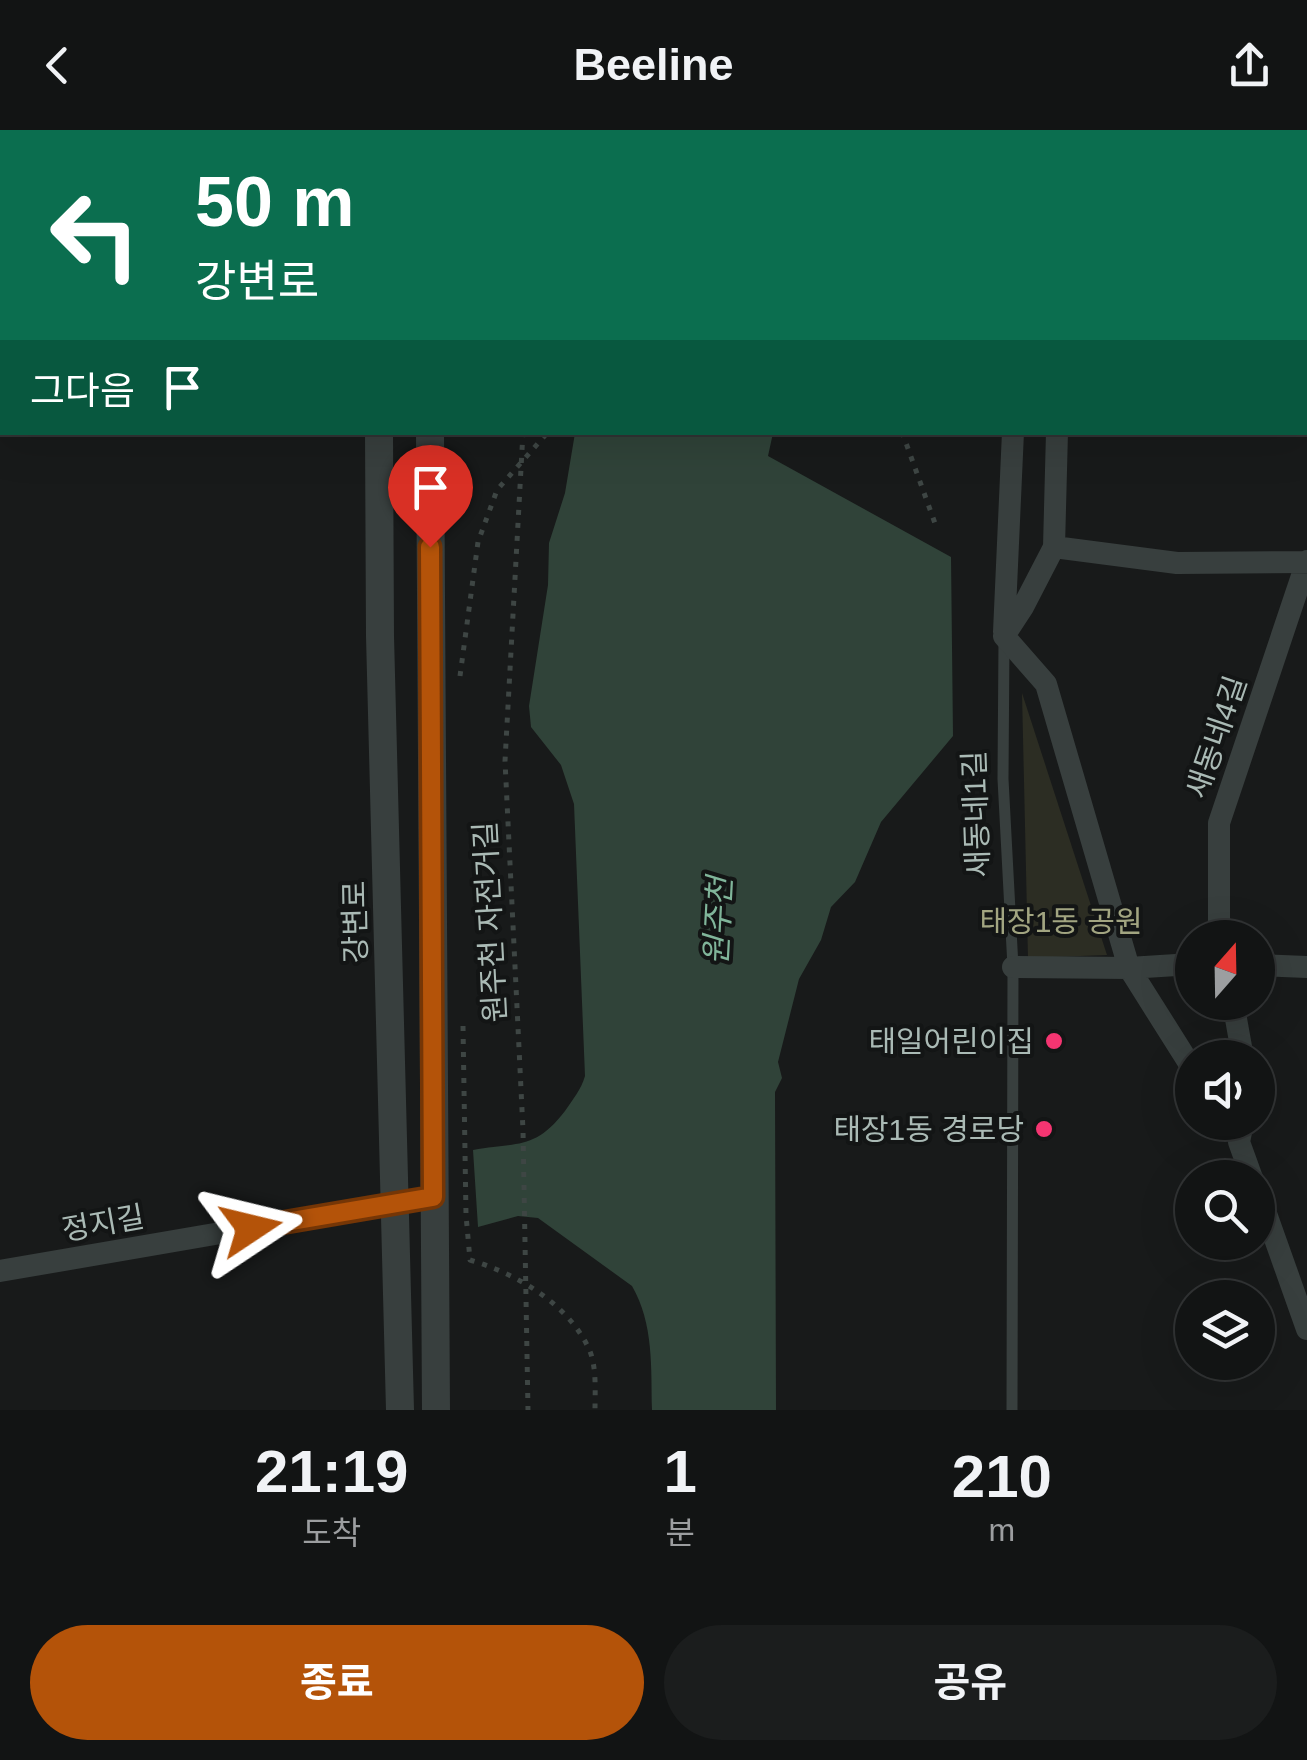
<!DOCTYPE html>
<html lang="ko">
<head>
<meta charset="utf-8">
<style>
  :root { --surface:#121414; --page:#1b1d1d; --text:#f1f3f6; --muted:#9c9ea0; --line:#313334; --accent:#b45309 }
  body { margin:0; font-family:Helvetica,"Noto Sans KR",sans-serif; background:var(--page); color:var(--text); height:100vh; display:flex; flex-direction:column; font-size:38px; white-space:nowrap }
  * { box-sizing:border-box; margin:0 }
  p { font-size:32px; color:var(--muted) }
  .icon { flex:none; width:55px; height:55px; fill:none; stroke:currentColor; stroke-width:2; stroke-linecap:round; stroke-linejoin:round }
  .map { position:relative; height:1280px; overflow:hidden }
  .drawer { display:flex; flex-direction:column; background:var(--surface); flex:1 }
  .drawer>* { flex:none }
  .hud { position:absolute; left:0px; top:0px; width:1308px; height:305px; box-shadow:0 10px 40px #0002,0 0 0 2px var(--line); background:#0b6e4f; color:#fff; overflow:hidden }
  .needle { width:65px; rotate:20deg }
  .buttons { position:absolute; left:1175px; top:790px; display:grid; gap:20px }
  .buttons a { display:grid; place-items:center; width:100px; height:100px; border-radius:50%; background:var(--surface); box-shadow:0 10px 40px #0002,0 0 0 2px var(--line); font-size:50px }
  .pin { position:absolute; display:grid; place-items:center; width:85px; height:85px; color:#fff; margin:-102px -42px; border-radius:50% 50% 50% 0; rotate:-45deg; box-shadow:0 0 10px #0007 }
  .pin .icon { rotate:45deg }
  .me { position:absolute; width:110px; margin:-55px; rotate:80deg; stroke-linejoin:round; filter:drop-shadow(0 0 8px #0008) }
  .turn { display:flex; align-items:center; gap:35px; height:210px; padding:0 30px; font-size:45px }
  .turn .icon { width:130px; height:130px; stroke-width:2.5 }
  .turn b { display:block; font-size:70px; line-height:85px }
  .then { display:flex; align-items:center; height:95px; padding:0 30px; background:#0003; gap:20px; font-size:38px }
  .eta { display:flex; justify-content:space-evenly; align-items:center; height:170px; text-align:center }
  .eta b { font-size:60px; font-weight:700; line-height:70px }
  .cta { display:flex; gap:20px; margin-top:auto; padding:20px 30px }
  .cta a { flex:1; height:115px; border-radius:60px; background:var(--accent); color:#fff; font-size:40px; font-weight:700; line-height:115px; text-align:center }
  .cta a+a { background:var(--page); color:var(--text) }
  header { display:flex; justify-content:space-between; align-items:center; height:130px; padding:0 30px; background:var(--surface); font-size:45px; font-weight:700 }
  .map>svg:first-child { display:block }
  .green { fill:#2c2d23 }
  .water { fill:#304339 }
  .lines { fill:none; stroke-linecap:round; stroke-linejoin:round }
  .path { stroke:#3e4644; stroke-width:5; stroke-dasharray:5 8; stroke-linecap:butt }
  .service { stroke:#383f3e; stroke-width:11 }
  .minor { stroke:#383f3e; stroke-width:22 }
  .tertiary { stroke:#383f3e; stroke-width:28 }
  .route-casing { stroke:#753606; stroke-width:25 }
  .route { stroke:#b45309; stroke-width:18 }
  .poi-dot { fill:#f43571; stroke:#131515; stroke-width:4 }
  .labels { text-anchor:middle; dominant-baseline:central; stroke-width:8; stroke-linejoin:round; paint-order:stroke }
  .street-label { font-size:30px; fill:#aabab5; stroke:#131515 }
  .park-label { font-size:30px; fill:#a2a581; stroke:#131515 }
  .poi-label { font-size:30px; fill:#aabab5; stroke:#131515; text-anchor:end }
  .water-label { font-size:32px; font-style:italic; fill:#80b59a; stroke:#131515 }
</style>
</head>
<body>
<header><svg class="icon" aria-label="back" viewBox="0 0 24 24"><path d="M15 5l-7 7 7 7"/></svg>Beeline<svg class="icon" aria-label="share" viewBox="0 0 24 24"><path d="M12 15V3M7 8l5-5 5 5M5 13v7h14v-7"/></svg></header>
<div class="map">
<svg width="1307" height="1280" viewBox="0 0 1307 1280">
  <rect width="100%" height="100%" fill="#181a1a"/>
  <!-- green -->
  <path class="green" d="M1022,563L1107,825L1028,828Z"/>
  <!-- water -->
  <path class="water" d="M575,303H773L768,326L951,427L953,606L881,692L855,752L831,777L821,810L799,849L778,932L782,948L775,962L776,1280H652C651,1238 654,1194 632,1156L538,1088L518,1086L478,1097L473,1020C518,1012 535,1020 565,981C573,969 581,960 585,946L574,674L561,635L531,597L529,576L548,455L549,413L565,363Z"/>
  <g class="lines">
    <!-- path -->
    <path class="path" d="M858,0V2
      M953,0V2
      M522,2V0
      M586,2V0
      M523,302L505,631L523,1000L528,1280
      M902,302L936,396
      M460,546L478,412L497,360L548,302
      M463,896L466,1085L470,1130C515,1143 567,1173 588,1217C597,1234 595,1261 595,1280"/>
    <!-- service -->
    <path class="service" d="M1004,510L1003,649L1013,837L1012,1280"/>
    <!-- minor -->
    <path class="minor" d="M1204,0L1218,2
      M1028,2V0
      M1066,2V0
      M1305,19L1307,20
      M1054,417L1177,433L1307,432
      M1004,502L1013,302
      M1004,506L1046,554L1129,838L1192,938
      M1004,506L1023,477L1054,417L1057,302
      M1219,808V693L1307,431
      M1258,835L1307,837
      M1013,837L1129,838L1192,834
      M1233,872L1243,928
      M1243,992L1239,1012L1252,1048
      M1258,1061L1307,1199
      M0,1141L395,1073"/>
    <!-- tertiary -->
    <path class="tertiary" d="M429,0V2
      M384,2V0
      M379,302L380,506L400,1280
      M430,302L436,1280"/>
  </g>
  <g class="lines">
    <defs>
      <path id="route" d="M251,1098L433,1067L430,417"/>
    </defs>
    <!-- route casing -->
    <use href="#route" class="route-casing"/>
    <!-- route -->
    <use href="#route" class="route"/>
  </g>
  <!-- markers -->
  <g class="poi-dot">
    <circle cx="1054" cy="911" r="10"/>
    <circle cx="1044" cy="999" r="10"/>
  </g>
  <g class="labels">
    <!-- street labels -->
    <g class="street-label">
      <text transform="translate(1216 607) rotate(-71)">새동네4길</text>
      <text transform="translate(976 684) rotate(-92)">새동네1길</text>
      <text transform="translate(355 792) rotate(-91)">강변로</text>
      <text transform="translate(490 792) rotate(-93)">원주천 자전거길</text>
      <text transform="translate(103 1093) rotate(-10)">정지길</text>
    </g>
    <!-- park labels -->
    <g class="park-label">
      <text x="1061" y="791">태장1동 공원</text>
    </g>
    <!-- poi labels -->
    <g class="poi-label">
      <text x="1034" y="911">태일어린이집</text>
      <text x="1024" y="999">태장1동 경로당</text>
    </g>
    <!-- water labels -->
    <g class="water-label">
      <text transform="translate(718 791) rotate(-87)">원주천</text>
    </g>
  </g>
</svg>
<div class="buttons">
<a><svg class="needle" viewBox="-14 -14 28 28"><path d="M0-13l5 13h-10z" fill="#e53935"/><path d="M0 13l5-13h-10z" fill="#9c9ea0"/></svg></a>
<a><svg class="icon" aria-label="sound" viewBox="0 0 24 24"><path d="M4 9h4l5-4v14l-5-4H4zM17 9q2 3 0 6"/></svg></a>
<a><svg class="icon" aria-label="search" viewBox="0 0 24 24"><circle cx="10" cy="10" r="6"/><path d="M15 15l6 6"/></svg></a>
<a><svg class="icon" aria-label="layers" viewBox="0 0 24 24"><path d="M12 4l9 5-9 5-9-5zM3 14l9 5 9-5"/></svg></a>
</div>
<div class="pin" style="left:430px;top:417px;background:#d93025"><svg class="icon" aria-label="arrive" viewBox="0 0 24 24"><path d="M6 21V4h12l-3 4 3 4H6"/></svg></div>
<svg class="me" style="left:251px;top:1098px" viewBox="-20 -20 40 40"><path d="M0-17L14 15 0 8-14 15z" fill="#b45309" stroke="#fff" stroke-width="4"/></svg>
<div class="hud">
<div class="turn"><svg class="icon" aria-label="left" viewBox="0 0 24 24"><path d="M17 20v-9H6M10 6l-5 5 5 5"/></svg><div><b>50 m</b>강변로</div></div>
<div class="then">그다음<svg class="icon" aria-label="arrive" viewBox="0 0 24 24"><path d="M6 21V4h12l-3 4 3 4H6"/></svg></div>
</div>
</div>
<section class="drawer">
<div class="eta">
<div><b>21:19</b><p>도착</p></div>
<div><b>1</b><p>분</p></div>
<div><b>210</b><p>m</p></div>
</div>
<div class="cta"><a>종료</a><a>공유</a></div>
</section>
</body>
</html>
